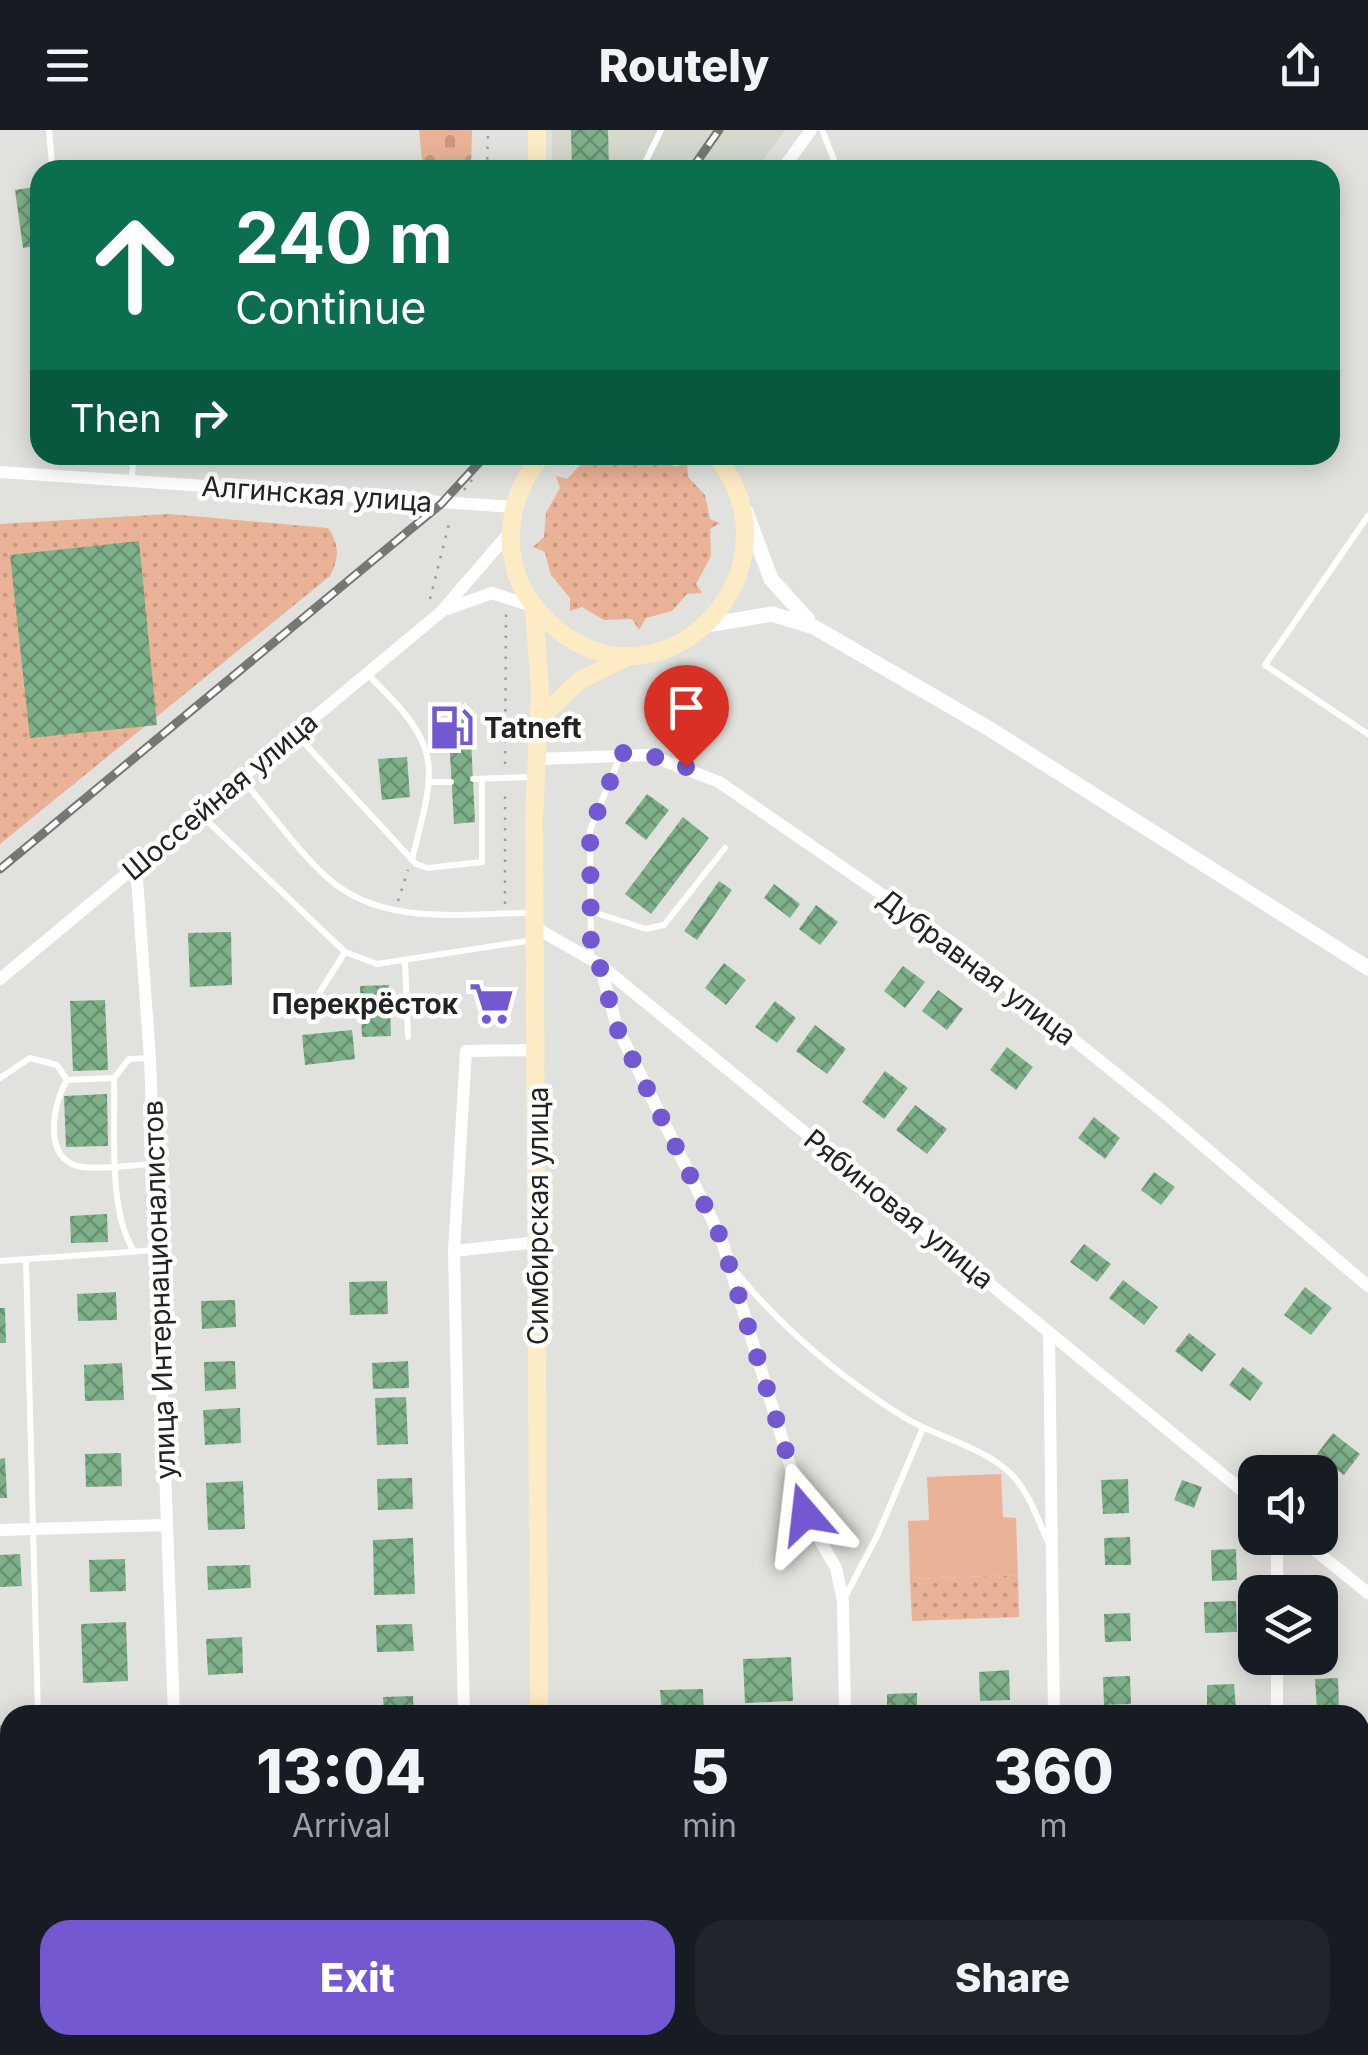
<!DOCTYPE html>
<html lang="en">
<head>
<meta charset="utf-8">
<style>
  :root { --surface:#171b24; --page:#20242c; --text:#f1f3f6; --muted:#9ea1a6; --accent:#7458d2 }
  body { margin:0; font-family:Inter,sans-serif; background:var(--page); color:var(--text); height:100vh; display:flex; flex-direction:column; font-size:38px; white-space:nowrap }
  * { box-sizing:border-box; margin:0 }
  p { font-size:32px; color:var(--muted) }
  .icon { flex:none; width:55px; height:55px; fill:none; stroke:currentColor; stroke-width:2; stroke-linecap:round; stroke-linejoin:round }
  .map { position:relative; flex:1; overflow:hidden }
  .panel { position:absolute; left:0px; top:1575px; width:1370px; height:350px; display:flex; flex-direction:column; background:var(--surface); border-radius:30px 30px 0 0; box-shadow:0 5px 25px #0003 }
  .panel>* { flex:none }
  .guide { position:absolute; left:30px; top:30px; width:1310px; height:305px; border-radius:30px; box-shadow:0 5px 25px #0003; background:#0b6e4f; color:#fff; overflow:hidden }
  .buttons { position:absolute; left:1238px; top:1325px; display:grid; gap:20px }
  .buttons a { display:grid; place-items:center; width:100px; height:100px; border-radius:20px; background:var(--surface); box-shadow:0 5px 25px #0003; font-size:50px }
  .pin { position:absolute; display:grid; place-items:center; width:85px; height:85px; color:#fff; margin:-102px -42px; border-radius:50% 50% 50% 0; rotate:-45deg; box-shadow:0 0 10px #0007 }
  .pin .icon { rotate:45deg }
  .me { position:absolute; width:110px; margin:-55px; rotate:343deg; stroke-linejoin:round; filter:drop-shadow(0 0 8px #0008) }
  .turn { display:flex; align-items:center; gap:35px; height:210px; padding:0 40px; font-size:45px }
  .turn .icon { width:130px; height:130px; stroke-width:2.5 }
  .turn b { display:block; font-size:70px; line-height:85px }
  .then { display:flex; align-items:center; height:95px; padding:0 40px; background:#0003; gap:20px; font-size:38px }
  .eta { display:flex; justify-content:space-evenly; align-items:center; height:170px; text-align:center }
  .eta b { font-size:60px; font-weight:800; line-height:70px }
  .primary-button { display:flex; gap:20px; margin-top:auto; padding:20px 40px }
  .primary-button a { flex:1; height:115px; border-radius:30px; background:var(--accent); color:#fff; font-size:40px; font-weight:800; line-height:115px; text-align:center }
  .primary-button a+a { background:var(--page); color:var(--text) }
  header { display:flex; justify-content:space-between; align-items:center; height:130px; padding:0 40px; background:var(--surface); font-size:45px; font-weight:800 }
  .map>svg:first-child { display:block }
  .built { fill:#d5d8cd }
  .green { fill:url(#green-dots) }
  .cemetery { fill:url(#cemetery-stones) }
  .pitch { fill:#eab296 }
  .building { fill:url(#building-cross-hatch) }
  .lines { fill:none; stroke-linecap:round; stroke-linejoin:round }
  .path { stroke:#9b9c98; stroke-width:2.5; stroke-dasharray:2.5 8; stroke-linecap:butt }
  .service { stroke:#fff; stroke-width:6 }
  .minor { stroke:#fff; stroke-width:12 }
  .tertiary { stroke:#fff; stroke-width:15 }
  .secondary { stroke:#fdebc4; stroke-width:18 }
  .rail-casing { stroke:#767773; stroke-width:9 }
  .rail { stroke:#fff; stroke-width:5; stroke-dasharray:15; stroke-linecap:butt }
  .route { stroke:#7458d2; stroke-width:18; stroke-dasharray:0 32.4 }
  .labels { text-anchor:middle; dominant-baseline:central; stroke-width:9; stroke-linejoin:round; paint-order:stroke }
  .street-label { font-size:28px; fill:#232422; stroke:#fff }
  .poi-label { font-size:28px; font-weight:bold; fill:#232422; stroke:#fff; text-anchor:start }
</style>
</head>
<body>
<header><svg class="icon" aria-label="menu" viewBox="0 0 24 24"><path d="M4 6h16M4 12h16M4 18h16"/></svg>Routely<svg class="icon" aria-label="share" viewBox="0 0 24 24"><path d="M12 15V3M7 8l5-5 5 5M5 13v7h14v-7"/></svg></header>
<div class="map">
<svg width="1368" height="1925" viewBox="0 0 1368 1925">
  <defs>
    <pattern id="green-dots" width="8" height="8" patternUnits="userSpaceOnUse" patternTransform="scale(2.5)"><rect width="8" height="8" fill="#eab296"/><path d="M2 2h.1M6 6h.1" fill="none" stroke="#c89981" stroke-width="1.8" stroke-linecap="round"/></pattern>
    <pattern id="cemetery-stones" width="16" height="16" patternUnits="userSpaceOnUse" patternTransform="scale(2.5)"><rect width="16" height="16" fill="#eab296"/><path d="M2 7V4a2 2 0 0 1 4 0v3zM10 15v-3a2 2 0 0 1 4 0v3z" fill="#c89981"/></pattern>
    <pattern id="building-cross-hatch" width="8" height="8" patternUnits="userSpaceOnUse" patternTransform="scale(2.5)"><rect width="8" height="8" fill="#7eb08a"/><path d="M0 0l8 8M0 8l8-8" fill="none" stroke="#678f70"/></pattern>
  </defs>
  <rect width="100%" height="100%" fill="#e1e2dd"/>
  <!-- built -->
  <path class="built" d="M552,0H785L756,40H552Z"/>
  <!-- green -->
  <path class="green" d="M604,325H657L675,337L687,333L688,347L705,365L710,389L720,393L710,399L711,426L696,454L702,463L687,464L672,481L646,488L639,500L632,489L604,490L582,477L570,481V468L551,445L545,422L533,417L544,407L546,383L560,358L556,346L567,349L585,330Z
    M169,384L328,398C340,415 339,428 330,446L0,714V394Z
    M1018,1445L1019,1487L912,1491L910,1449Z"/>
  <!-- cemetery -->
  <path class="cemetery" d="M419,0H472L471,40H423Z"/>
  <!-- pitch -->
  <path class="pitch" d="M1001,1344L1003,1387L1016,1388L1018,1445L910,1449L908,1391L929,1390L927,1347Z"/>
  <!-- building -->
  <path class="building" d="M571,0H608L609,40H572Z
    M40,56V115L23,118L15,60Z
    M139,411L157,595L30,608L10,425Z
    M470,589L475,692L454,694L448,590Z
    M407,627L410,667L382,670L378,629Z
    M647,664L669,680L646,710L625,693Z
    M683,687L709,708L651,784L625,764Z
    M719,751L732,760L697,810L684,801Z
    M774,754L800,774L790,788L764,768Z
    M816,775L838,792L820,815L799,799Z
    M231,802L232,855L190,857L188,803Z
    M724,833L746,850L726,875L705,858Z
    M903,836L925,852L905,878L884,861Z
    M389,855L391,906L362,907L360,856Z
    M481,858H500L502,890L482,891Z
    M938,860L963,879L947,900L922,881Z
    M105,870L108,940L73,941L70,871Z
    M775,871L796,888L777,913L755,897Z
    M815,895L846,919L827,944L796,921Z
    M352,900L355,929L305,935L302,905Z
    M1007,917L1033,937L1016,960L990,940Z
    M885,941L908,958L884,989L862,972Z
    M107,964L108,1016L66,1017L64,966Z
    M915,975L947,999L927,1024L896,1000Z
    M1094,987L1120,1008L1105,1029L1078,1008Z
    M1154,1042L1175,1057L1161,1075L1141,1060Z
    M107,1084L108,1112L71,1113L70,1086Z
    M1084,1114L1111,1134L1097,1152L1070,1132Z
    M1123,1150L1158,1177L1144,1195L1109,1168Z
    M387,1151L388,1184L350,1185L349,1152Z
    M1305,1157L1332,1178L1311,1205L1284,1185Z
    M116,1162L117,1190L78,1191L77,1164Z
    M235,1170L236,1197L202,1199L201,1171Z
    M0,1178H5L6,1213H0Z
    M1189,1203L1216,1224L1202,1242L1175,1221Z
    M235,1231L236,1259L205,1261L204,1232Z
    M408,1231L409,1258L373,1259L372,1233Z
    M122,1233L124,1270L85,1271L84,1235Z
    M1243,1237L1263,1253L1250,1271L1229,1255Z
    M406,1267L408,1314L377,1315L375,1268Z
    M240,1278L241,1313L205,1315L203,1280Z
    M1333,1303L1360,1324L1344,1345L1317,1324Z
    M121,1323L122,1356L86,1357L85,1324Z
    M5,1328L7,1368H0V1329Z
    M412,1348L413,1379L378,1380L377,1349Z
    M1128,1349L1129,1383L1103,1384L1101,1350Z
    M1182,1350L1202,1357L1194,1378L1174,1370Z
    M243,1351L245,1399L208,1400L206,1353Z
    M1130,1407L1131,1435H1105L1104,1408Z
    M413,1408L415,1464L374,1465L373,1410Z
    M1236,1419L1237,1450L1212,1451L1211,1420Z
    M20,1424L22,1456L0,1457V1425Z
    M125,1429L126,1461L90,1462L89,1430Z
    M250,1435L251,1458L208,1460L207,1436Z
    M1236,1471L1237,1502L1205,1503L1204,1472Z
    M1130,1483L1131,1511L1105,1512L1104,1484Z
    M126,1492L128,1551L83,1553L81,1494Z
    M412,1494L414,1521L377,1522L376,1495Z
    M242,1507L243,1543L208,1545L206,1509Z
    M791,1527L793,1571L745,1573L743,1529Z
    M1009,1540L1010,1570L980,1571L979,1542Z
    M1130,1546L1131,1574L1104,1575L1103,1547Z
    M1338,1548L1339,1578L1317,1579L1315,1549Z
    M1234,1554L1236,1578L1207,1579V1555Z
    M703,1559L704,1585H662L660,1560Z
    M917,1563V1582L887,1583V1564Z
    M413,1566L414,1585H384L383,1567Z
    M255,1575L256,1585H214V1576Z
    M10,1594V1619L0,1620V1595Z
    M10,1689V1724L0,1725V1690Z
    M0,1846H10V1876H0Z
    M1317,1915H1342L1343,1922L1317,1923Z"/>
  <g class="lines">
    <!-- path -->
    <path class="path" d="M487,40L488,0
      M464,360L474,347V325
      M430,469L450,390
      M505,634L506,482
      M398,771L408,740
      M505,774V662"/>
    <!-- service -->
    <path class="service" d="M49,0L52,35
      M822,0L838,40
      M643,37L661,0
      M132,349L133,325
      M1368,386L1265,535L1368,604
      M368,545C443,617 437,633 412,729
      M296,604L416,734L428,738L482,732V649
      M242,649C270,681 297,721 329,749C383,797 464,783 530,783
      M473,649L532,647
      M432,652H451
      M200,684L345,822L377,834L533,810
      M590,781L646,799L664,795L725,718
      M591,828L590,700L619,629
      M405,831L408,907
      M311,876L345,822
      M0,948L30,928L57,935L67,950
      M114,948L129,929L150,928
      M134,1121C107,1080 116,998 114,948L67,950C53,973 41,1031 82,1037C104,1040 130,1035 153,1034
      M26,1130L38,1585
      M0,1131L157,1120
      M735,1141C782,1198 840,1247 902,1286C935,1307 983,1316 1011,1344C1029,1362 1037,1387 1047,1410
      M844,1469L878,1404L923,1298
      M48,1915L49,1925"/>
    <!-- minor -->
    <path class="minor" d="M782,40L811,0
      M0,342L514,377
      M447,479L492,463L532,476
      M537,629L649,625L719,652L961,819L1166,984L1368,1156
      M136,736L150,928L174,1585
      M536,798L599,834L1255,1371
      M600,836L617,897L721,1108L805,1384L836,1438L843,1471L845,1585
      M0,849L441,482L510,402
      M454,1121L538,1112
      M1049,1202L1054,1585
      M0,1400L167,1395
      M1277,1408V1462
      M1300,1408L1368,1463
      M1277,1528V1585
      M464,1585L454,1121L466,921L536,920
      M0,1652H10
      M0,1914H10
      M186,1915V1925
      M471,1915V1925
      M850,1915V1925
      M1059,1915L1060,1925
      M1278,1915V1925"/>
    <!-- tertiary -->
    <path class="tertiary" d="M746,382L771,449L808,490
      M707,495L772,484L814,497L988,598L1368,838"/>
    <!-- secondary -->
    <path class="secondary" d="M537,40V0
      M542,325C515,357 504,397 515,439C522,464 538,484 558,500C668,588 807,436 715,325
      M534,477L540,562L534,688L539,1585
      M540,588L579,551L629,526
      M545,1915V1925"/>
    <defs>
      <path id="rail" d="M691,40L719,0
        M0,739L441,374L486,325"/>
    </defs>
    <!-- rail casing -->
    <use href="#rail" class="rail-casing"/>
    <!-- rail -->
    <use href="#rail" class="rail"/>
  </g>
  <g class="lines">
    <!-- route -->
    <path class="route" d="M686,637L649,625L622,623L590,700L591,828L599,834L617,898L721,1108L805,1384"/>
  </g>
  <!-- icons -->
  <defs>
    <symbol id="fuel-bare" viewBox="-9 -9 18 18"><path d="M-5.5-6h7V0h2V4h1.3V-2.5L3-4.5l.8-.8L6-3V5H2.5V1h-1V6h-7ZM-4.2-4.7v3.2H.2V-4.7Z" fill="#7458d2" stroke="#fff" stroke-width="2.5" paint-order="stroke"/></symbol>
    <symbol id="supermarket-bare" viewBox="-9 -9 18 18"><path d="M-6-5.5h2.5l.6 2H6L4.5 2H-2.5L-4.4-4H-6ZM-1.5 3.2a1.3 1.3 0 1 0 .1 0ZM3 3.2a1.3 1.3 0 1 0 .1 0Z" fill="#7458d2" stroke="#fff" stroke-width="2.5" paint-order="stroke"/></symbol>
  </defs>
  <g fill-rule="evenodd">
    <use href="#fuel-bare" x="420" y="566" width="63" height="63"/>
    <use href="#supermarket-bare" x="460" y="842" width="63" height="63"/>
  </g>
  <g class="labels">
    <!-- street labels -->
    <g class="street-label">
      <text transform="translate(317 364) rotate(4)">Алгинская улица</text>
      <text transform="translate(220 666) rotate(-40)">Шоссейная улица</text>
      <text transform="translate(977 837) rotate(37)">Дубравная улица</text>
      <text transform="translate(899 1079) rotate(39)">Рябиновая улица</text>
      <text transform="translate(538 1086) rotate(-90)">Симбирская улица</text>
      <text transform="translate(159 1160) rotate(-92)">улица Интернационалистов</text>
    </g>
    <!-- poi labels -->
    <g class="poi-label">
      <text x="484" y="598">Tatneft</text>
      <text x="458" y="874" text-anchor="end">Перекрёсток</text>
    </g>
  </g>
</svg>
<div class="buttons">
<a><svg class="icon" aria-label="sound" viewBox="0 0 24 24"><path d="M4 9h4l5-4v14l-5-4H4zM17 9q2 3 0 6"/></svg></a>
<a><svg class="icon" aria-label="layers" viewBox="0 0 24 24"><path d="M12 4l9 5-9 5-9-5zM3 14l9 5 9-5"/></svg></a>
</div>
<div class="pin" style="left:686px;top:637px;background:#d93025"><svg class="icon" aria-label="arrive" viewBox="0 0 24 24"><path d="M6 21V4h12l-3 4 3 4H6"/></svg></div>
<svg class="me" style="left:805px;top:1384px" viewBox="-20 -20 40 40"><path d="M0-17L14 15 0 8-14 15z" fill="#7458d2" stroke="#fff" stroke-width="4"/></svg>
<div class="guide">
<div class="turn"><svg class="icon" aria-label="ahead" viewBox="0 0 24 24"><path d="M12 20V5M6 11l6-6 6 6"/></svg><div><b>240 m</b>Continue</div></div>
<div class="then">Then<svg class="icon" aria-label="right" viewBox="0 0 24 24"><path d="M7 20v-9h11M14 6l5 5-5 5"/></svg></div>
</div>
<section class="panel">
<div class="eta">
<div><b>13:04</b><p>Arrival</p></div>
<div><b>5</b><p>min</p></div>
<div><b>360</b><p>m</p></div>
</div>
<div class="primary-button"><a>Exit</a><a>Share</a></div>
</section>
</div>
</body>
</html>
